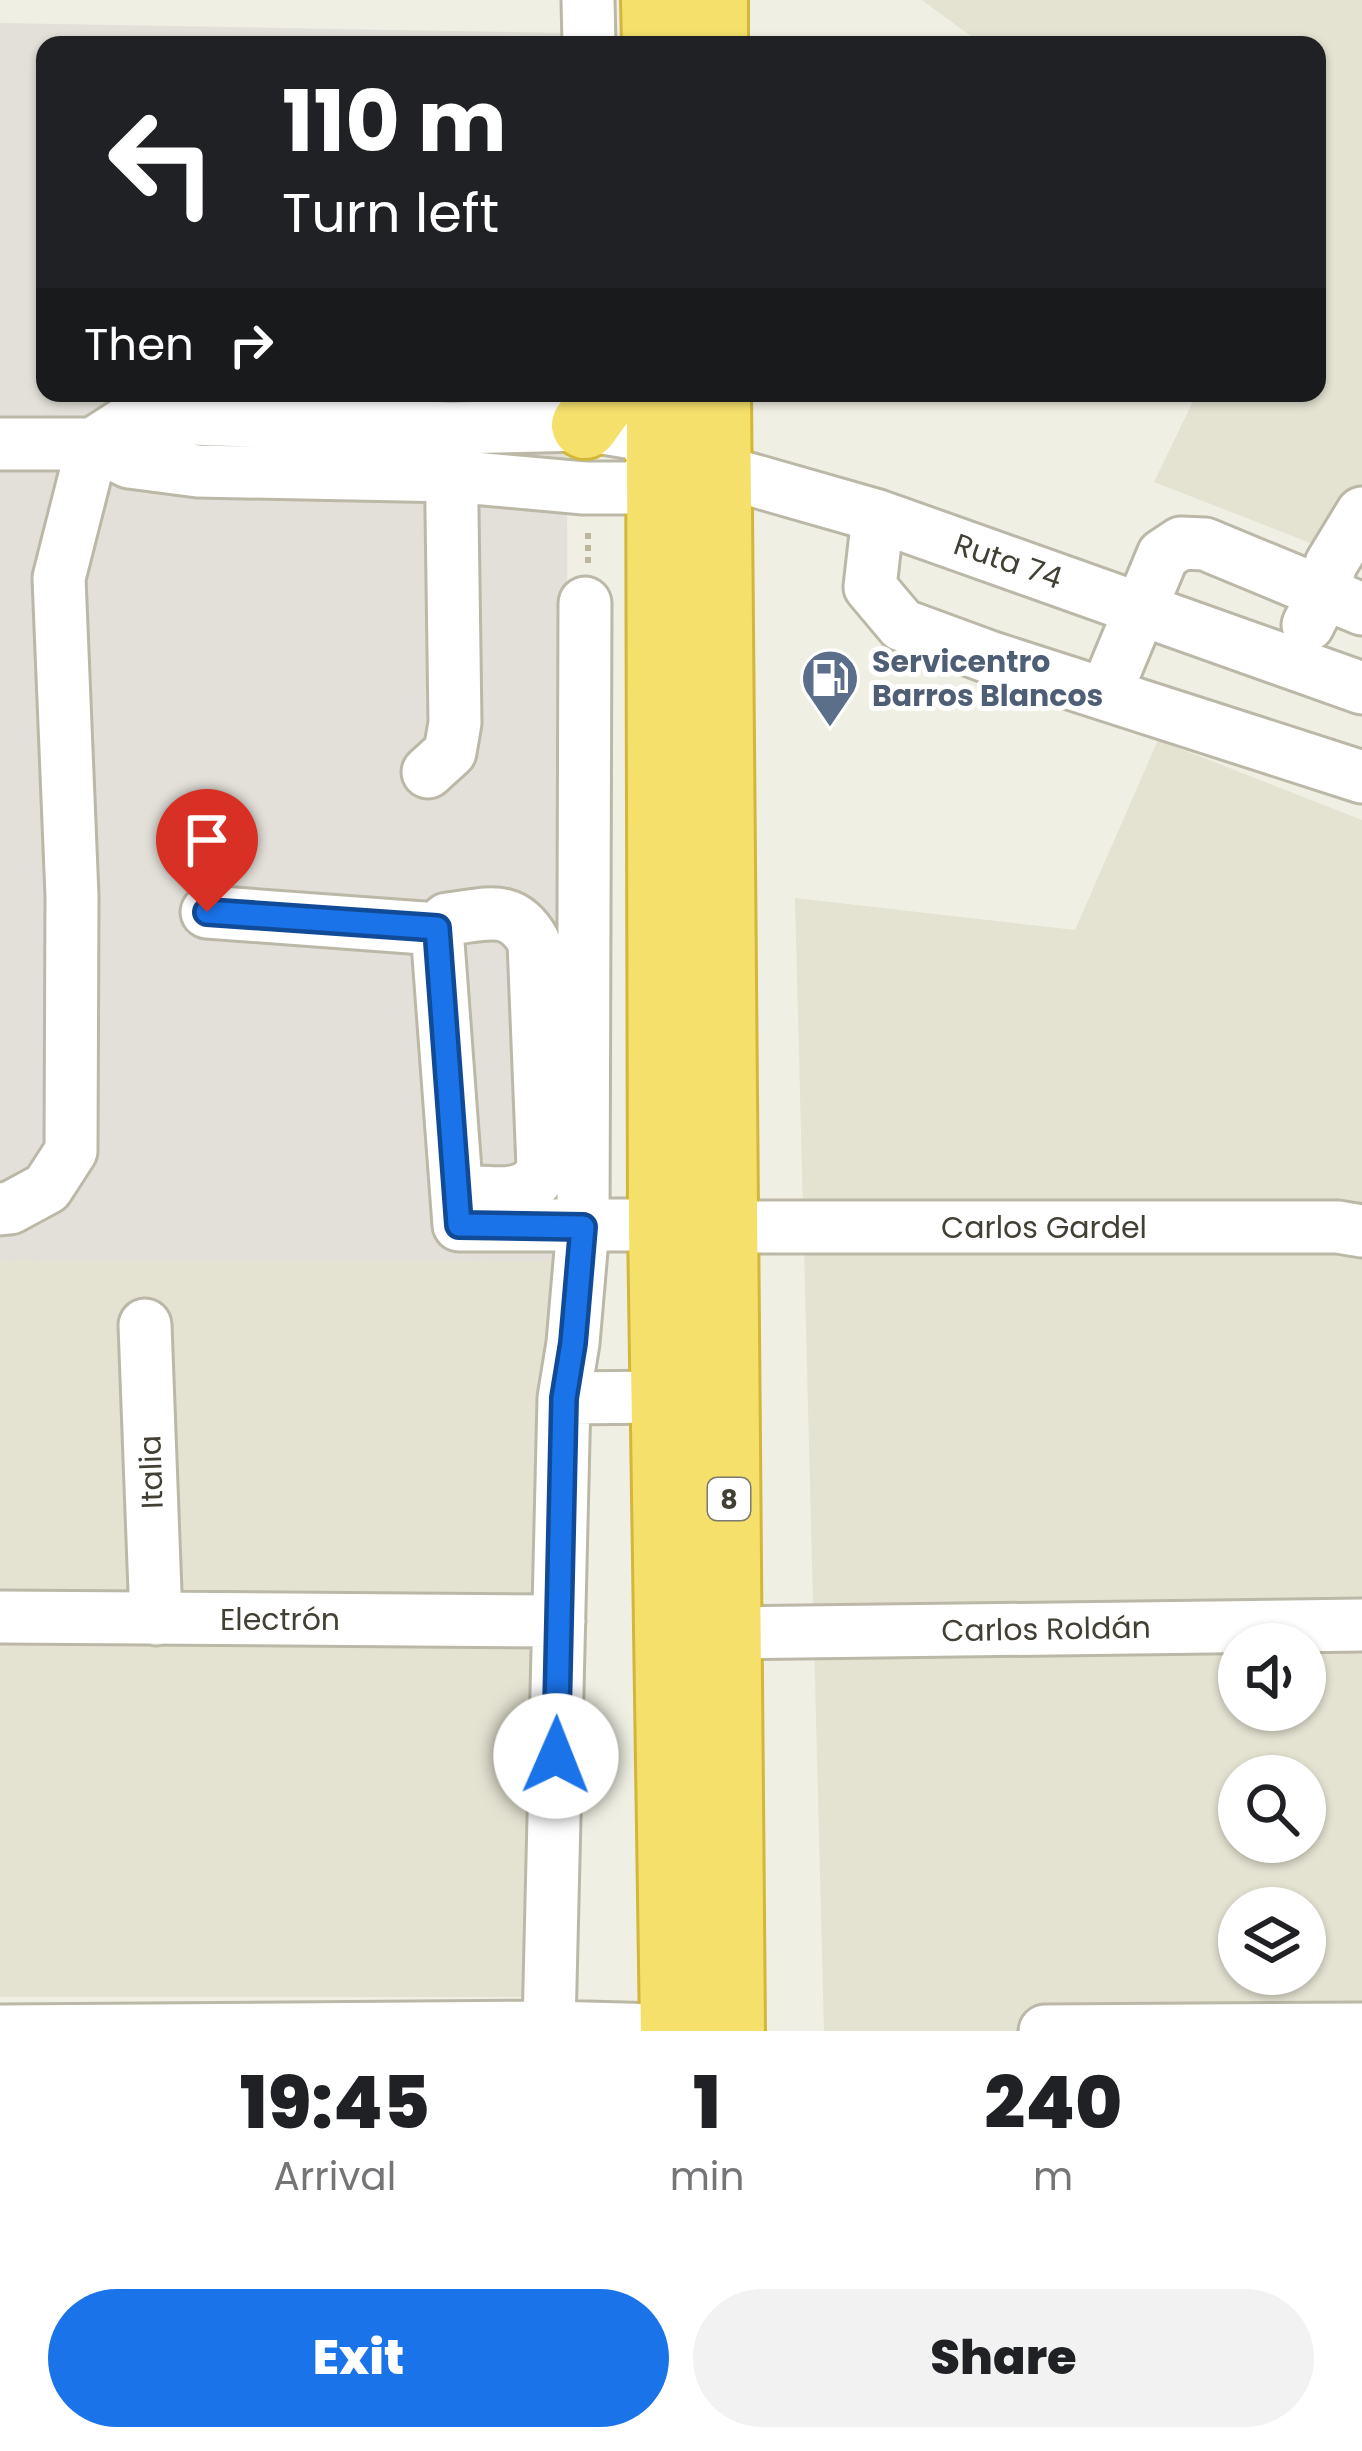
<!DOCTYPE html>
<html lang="en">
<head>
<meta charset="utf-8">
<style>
  :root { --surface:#fff; --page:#f2f2f2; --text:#202124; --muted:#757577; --accent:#1a73e8 }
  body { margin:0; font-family:Poppins,sans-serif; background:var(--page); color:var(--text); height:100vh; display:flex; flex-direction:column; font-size:45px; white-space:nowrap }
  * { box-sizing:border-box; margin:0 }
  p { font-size:39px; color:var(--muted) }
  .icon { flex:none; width:66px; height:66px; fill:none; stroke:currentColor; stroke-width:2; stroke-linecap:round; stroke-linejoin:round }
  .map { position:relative; height:2031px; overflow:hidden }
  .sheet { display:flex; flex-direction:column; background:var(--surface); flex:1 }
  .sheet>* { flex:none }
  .banner { position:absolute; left:36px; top:36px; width:1290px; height:366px; border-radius:24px; box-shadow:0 3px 9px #0004; background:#202124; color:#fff; overflow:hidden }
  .buttons { position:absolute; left:1218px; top:1623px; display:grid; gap:24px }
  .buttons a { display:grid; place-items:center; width:108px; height:108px; border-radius:50%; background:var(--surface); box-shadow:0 3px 9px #0004; font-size:60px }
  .pin { position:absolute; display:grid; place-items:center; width:102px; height:102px; color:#fff; margin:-123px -51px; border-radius:50% 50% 50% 0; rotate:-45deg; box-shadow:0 0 12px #0007 }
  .pin .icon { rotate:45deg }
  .me { position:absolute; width:132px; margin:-66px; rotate:1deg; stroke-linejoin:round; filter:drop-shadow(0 0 9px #0008) }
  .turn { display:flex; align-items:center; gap:42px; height:252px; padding:0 48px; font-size:54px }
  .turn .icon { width:156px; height:156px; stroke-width:2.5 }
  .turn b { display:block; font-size:84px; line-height:102px }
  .then { display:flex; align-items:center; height:114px; padding:0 48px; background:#0003; gap:24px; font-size:45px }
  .eta { display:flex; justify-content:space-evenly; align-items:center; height:204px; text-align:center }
  .eta b { font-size:72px; font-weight:800; line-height:84px }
  .cta { display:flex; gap:24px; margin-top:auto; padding:24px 48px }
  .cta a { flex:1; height:138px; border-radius:72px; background:var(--accent); color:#fff; font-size:48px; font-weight:800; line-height:138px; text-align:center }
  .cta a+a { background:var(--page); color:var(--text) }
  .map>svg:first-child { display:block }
  .residential { fill:#e4e2d1; fill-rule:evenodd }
  .industrial { fill:#e2e0d8 }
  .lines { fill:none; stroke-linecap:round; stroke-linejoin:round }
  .minor-casing { stroke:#bbb8a7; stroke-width:57 }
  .highway-casing { stroke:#d2b73b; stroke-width:72 }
  .path { stroke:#bcb699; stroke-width:6; stroke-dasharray:6 6; stroke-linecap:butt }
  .minor { stroke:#fff; stroke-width:51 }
  .highway { stroke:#f4e06a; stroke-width:66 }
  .route-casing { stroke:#114b97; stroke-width:30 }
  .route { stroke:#1a73e8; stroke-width:21 }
  .labels { text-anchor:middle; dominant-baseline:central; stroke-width:10; stroke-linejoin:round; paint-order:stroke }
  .shield { fill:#fff; stroke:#7b7971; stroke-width:3 }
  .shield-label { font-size:27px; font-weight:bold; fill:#423f34 }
  .street-label { font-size:30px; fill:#423f34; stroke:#fff }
  .service-label { font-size:30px; font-weight:bold; fill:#4e5e75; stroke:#fff; text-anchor:start }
</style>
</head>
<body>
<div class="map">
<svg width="1362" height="2031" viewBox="0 0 1362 2031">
  <rect width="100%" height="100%" fill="#f0efe3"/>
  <!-- residential -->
  <path class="residential" d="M922,0H1362V563L1154,482L1197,393H1317V45H983Z
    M1158,740L1362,820V2031H824L795,898L1075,930ZM1239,1644H1305V1710H1239ZM1239,1776H1305V1842H1239ZM1239,1908H1305V1974H1239Z
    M0,1260L568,1261L538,1997H0Z"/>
  <!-- industrial -->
  <path class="industrial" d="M0,23L567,33V45H45V393H567L568,1261L0,1260Z"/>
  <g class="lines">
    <defs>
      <path id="minor" d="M588,0L589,45
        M0,444H93L129,462L198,471L452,476L584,488H636L660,464
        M685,467L717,470L878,516L1362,688
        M878,516L870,587L902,625L989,657L1362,777
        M1308,625L1323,595L1331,564L1362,513
        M1106,692L1163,555L1181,543L1205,544L1362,609
        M428,772L450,752L455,723L451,441
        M207,912L437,929
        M457,1191C489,1191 530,1203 543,1168L534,942C512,902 486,915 447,919L437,929L459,1225H662
        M0,1209L10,1208L47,1188L71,1151L72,896L59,578L93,444L135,417L450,428L585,425L640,434L660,464
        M726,1227H1338L1362,1231
        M145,1325L156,1619
        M564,1398L667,1397
        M0,1617L559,1621
        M730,1633L1362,1625
        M549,2027L564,1398L573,1343L583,1227L585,603
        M0,2031L549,2027L699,2031
        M1045,2031L1362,2029"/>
      <path id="highway" d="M655,0L656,45
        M714,0V45
        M660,393L662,1225L674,2031
        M717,393L731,2031
        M585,425L608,393"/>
    </defs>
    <!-- minor casing -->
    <use href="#minor" class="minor-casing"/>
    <!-- highway casing -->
    <use href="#highway" class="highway-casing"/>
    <!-- path -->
    <path class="path" d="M588,563V529"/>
    <!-- minor -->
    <use href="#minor" class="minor"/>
    <!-- highway -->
    <use href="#highway" class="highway"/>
  </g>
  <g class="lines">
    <defs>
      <path id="route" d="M207,912L437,928L459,1225L583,1227L573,1343L564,1398L556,1756"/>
    </defs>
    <!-- route casing -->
    <use href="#route" class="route-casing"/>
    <!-- route -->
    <use href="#route" class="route"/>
  </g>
  <!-- icons -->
  <defs>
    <symbol id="fuel-pin" viewBox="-11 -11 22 30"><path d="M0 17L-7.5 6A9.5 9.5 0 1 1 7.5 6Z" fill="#5c6f8a" stroke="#fff"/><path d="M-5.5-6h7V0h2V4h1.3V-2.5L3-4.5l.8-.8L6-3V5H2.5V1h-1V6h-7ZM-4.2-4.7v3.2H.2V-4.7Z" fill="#fff"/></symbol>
  </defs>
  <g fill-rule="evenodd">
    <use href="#fuel-pin" x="797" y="645" width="66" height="90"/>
  </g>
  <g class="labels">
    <!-- shield labels -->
    <rect class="shield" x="708" y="1478" width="42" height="42" rx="9"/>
    <g class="shield-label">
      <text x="729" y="1499">8</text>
    </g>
    <!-- street labels -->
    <g class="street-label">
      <text transform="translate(1008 561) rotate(19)">Ruta 74</text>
      <text x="1044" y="1227">Carlos Gardel</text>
      <text transform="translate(151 1472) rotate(-92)">Italia</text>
      <text x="280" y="1619">Electrón</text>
      <text transform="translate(1046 1629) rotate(-1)">Carlos Roldán</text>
    </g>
    <!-- service labels -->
    <g class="service-label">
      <text x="872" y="661">Servicentro<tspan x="872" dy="34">Barros Blancos</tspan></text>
    </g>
  </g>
</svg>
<div class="buttons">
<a><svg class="icon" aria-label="sound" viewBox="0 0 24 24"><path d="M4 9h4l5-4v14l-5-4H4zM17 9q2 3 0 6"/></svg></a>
<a><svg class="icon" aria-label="search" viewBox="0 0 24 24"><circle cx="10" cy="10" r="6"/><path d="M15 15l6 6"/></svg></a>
<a><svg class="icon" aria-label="layers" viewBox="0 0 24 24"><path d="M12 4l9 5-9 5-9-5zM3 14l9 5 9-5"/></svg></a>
</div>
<div class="pin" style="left:207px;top:912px;background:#d93025"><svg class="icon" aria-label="arrive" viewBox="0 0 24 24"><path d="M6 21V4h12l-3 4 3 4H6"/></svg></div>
<svg class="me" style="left:556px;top:1756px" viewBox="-20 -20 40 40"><circle r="19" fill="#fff"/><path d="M0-13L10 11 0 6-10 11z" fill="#1a73e8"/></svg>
<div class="banner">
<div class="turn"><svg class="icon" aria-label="left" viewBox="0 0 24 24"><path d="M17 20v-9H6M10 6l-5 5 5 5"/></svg><div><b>110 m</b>Turn left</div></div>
<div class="then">Then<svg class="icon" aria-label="right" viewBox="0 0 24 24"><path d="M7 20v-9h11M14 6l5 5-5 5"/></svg></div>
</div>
</div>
<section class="sheet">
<div class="eta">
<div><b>19:45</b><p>Arrival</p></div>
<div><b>1</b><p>min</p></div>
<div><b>240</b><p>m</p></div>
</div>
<div class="cta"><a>Exit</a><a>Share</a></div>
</section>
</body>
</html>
